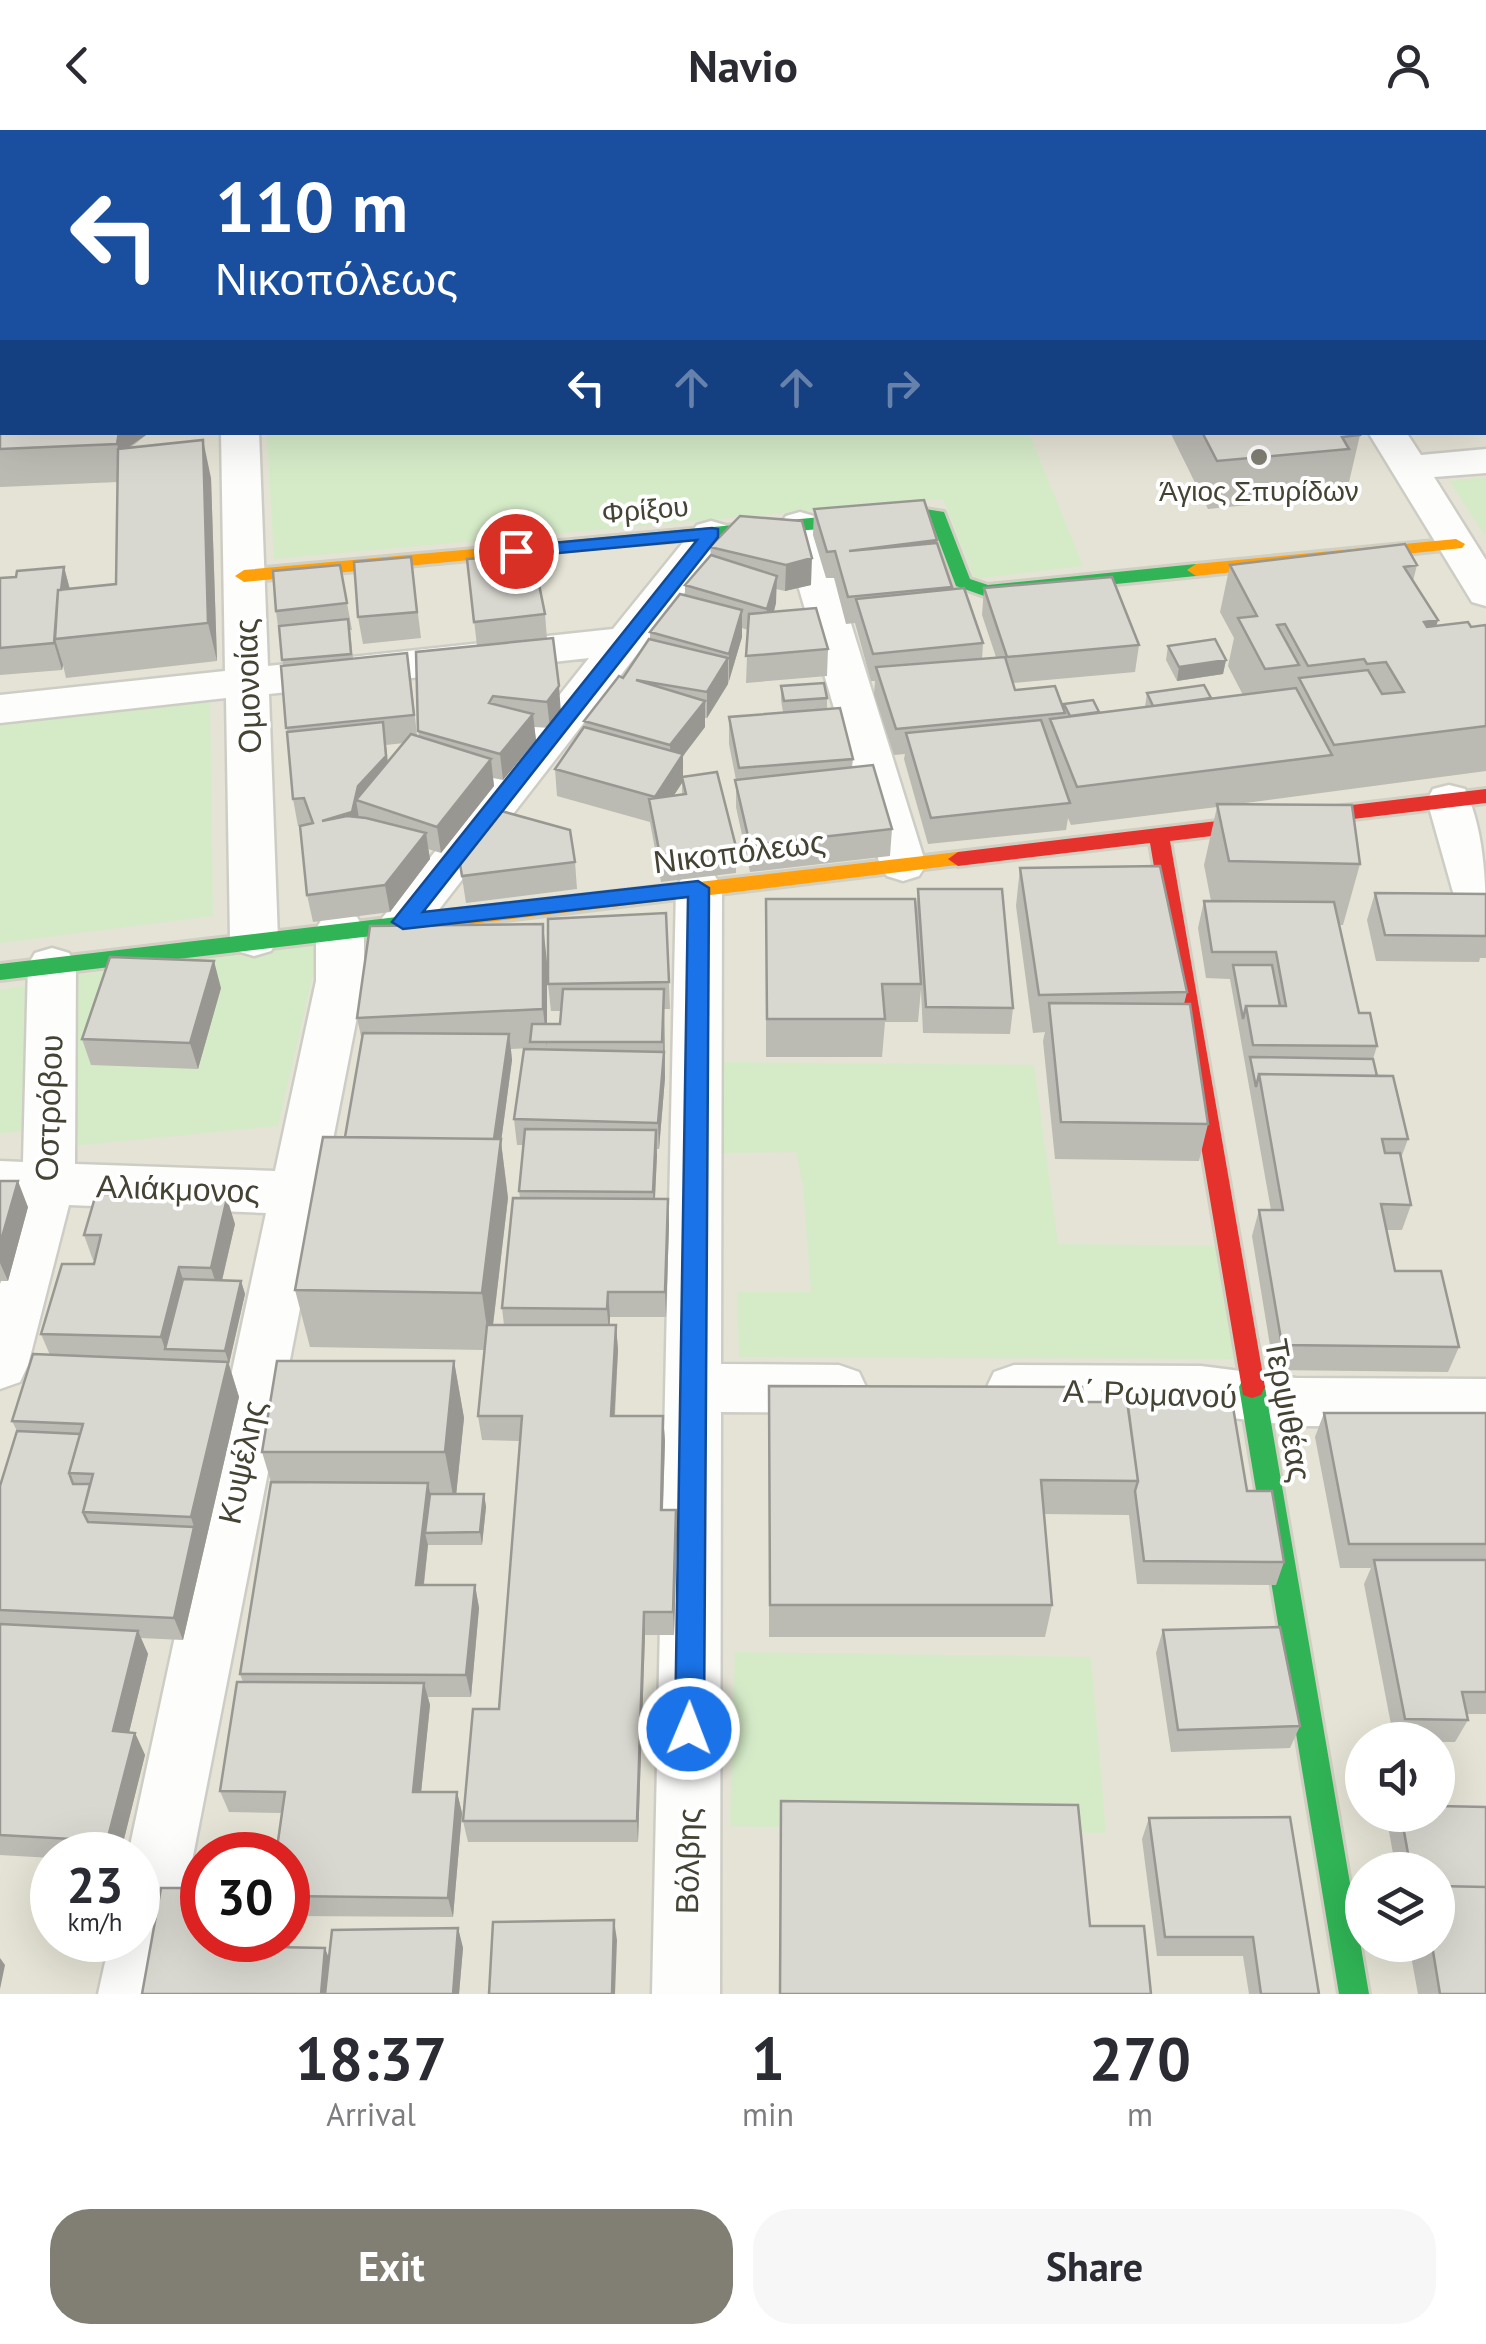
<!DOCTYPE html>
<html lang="en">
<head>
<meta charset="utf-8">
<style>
  :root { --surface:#fff; --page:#f7f7f7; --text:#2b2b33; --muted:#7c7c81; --accent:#817f73 }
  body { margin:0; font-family:"PT Sans",sans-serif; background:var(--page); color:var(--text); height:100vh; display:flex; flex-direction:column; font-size:38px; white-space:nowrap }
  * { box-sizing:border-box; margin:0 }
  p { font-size:32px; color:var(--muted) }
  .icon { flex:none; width:55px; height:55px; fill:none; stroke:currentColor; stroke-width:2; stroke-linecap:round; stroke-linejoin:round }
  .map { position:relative; height:1864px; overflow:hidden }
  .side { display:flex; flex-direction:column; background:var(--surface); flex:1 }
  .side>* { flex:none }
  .guide { position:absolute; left:0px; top:0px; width:1488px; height:305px; box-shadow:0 10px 40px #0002; background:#1a4fa0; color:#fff; overflow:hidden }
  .fabs { position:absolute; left:1345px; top:1592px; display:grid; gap:20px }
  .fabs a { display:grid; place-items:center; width:110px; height:110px; border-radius:50%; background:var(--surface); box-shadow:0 10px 40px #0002; font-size:50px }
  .speed { position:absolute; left:30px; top:1702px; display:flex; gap:20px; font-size:50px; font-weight:700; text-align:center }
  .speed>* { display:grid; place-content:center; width:130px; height:130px; border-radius:50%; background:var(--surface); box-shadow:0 10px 40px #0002; line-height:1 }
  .speed small { font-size:25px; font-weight:400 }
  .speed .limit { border:15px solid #d22; background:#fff; color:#111 }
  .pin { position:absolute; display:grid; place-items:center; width:85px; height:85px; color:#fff; margin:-42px; border:5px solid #fff; border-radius:50%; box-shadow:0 2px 10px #0007 }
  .me { position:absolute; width:110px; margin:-55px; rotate:1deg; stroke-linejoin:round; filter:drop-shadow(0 0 8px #0008) }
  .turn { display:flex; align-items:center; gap:35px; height:210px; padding:0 50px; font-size:45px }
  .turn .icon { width:130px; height:130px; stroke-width:2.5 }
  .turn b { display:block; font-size:70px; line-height:85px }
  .lanes { display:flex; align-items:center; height:95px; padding:0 50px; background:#0003; justify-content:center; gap:50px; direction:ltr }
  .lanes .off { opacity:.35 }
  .eta { display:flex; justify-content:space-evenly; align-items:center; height:170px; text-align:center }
  .eta b { font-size:60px; font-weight:700; line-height:70px }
  .primary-button { display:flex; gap:20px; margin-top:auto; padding:20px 50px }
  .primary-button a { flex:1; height:115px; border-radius:40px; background:var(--accent); color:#fff; font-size:40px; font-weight:700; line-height:115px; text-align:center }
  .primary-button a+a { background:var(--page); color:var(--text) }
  header { display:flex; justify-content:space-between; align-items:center; height:130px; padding:0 50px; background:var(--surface); font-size:45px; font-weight:700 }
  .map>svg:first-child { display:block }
  .residential { fill:#e4e3d5; fill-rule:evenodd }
  .green { fill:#d5ebc8 }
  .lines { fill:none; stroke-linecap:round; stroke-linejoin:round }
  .street-casing { stroke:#cecdc5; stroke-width:5 }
  .fast-casing { stroke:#d0cfc1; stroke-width:6 }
  .slow-casing { stroke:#d0cfc1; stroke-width:6 }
  .jam-casing { stroke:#d0cfc1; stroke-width:6 }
  .street { fill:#fdfdfc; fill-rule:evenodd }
  .fast { fill:#30b455; fill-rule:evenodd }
  .slow { fill:#ff9f0a; fill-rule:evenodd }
  .jam { fill:#e5322d; fill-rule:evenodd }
  .wall { fill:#bbbab3; fill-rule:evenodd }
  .shaded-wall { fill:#989792 }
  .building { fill:#d9d8d0; stroke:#989792; stroke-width:2.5 }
  .route { fill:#1a73e8; stroke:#114b97; stroke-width:2.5 }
  .poi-dot { fill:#817f73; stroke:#fff; stroke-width:4 }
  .labels { text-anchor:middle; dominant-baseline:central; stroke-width:8; stroke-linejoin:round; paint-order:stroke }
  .far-poi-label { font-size:28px; fill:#454334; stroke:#fff }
  .far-street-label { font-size:28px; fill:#454334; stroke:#fff }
  .street-label { font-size:32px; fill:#454334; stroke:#fff }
</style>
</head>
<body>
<header><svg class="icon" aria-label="back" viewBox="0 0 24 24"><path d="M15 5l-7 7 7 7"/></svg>Navio<svg class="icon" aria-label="person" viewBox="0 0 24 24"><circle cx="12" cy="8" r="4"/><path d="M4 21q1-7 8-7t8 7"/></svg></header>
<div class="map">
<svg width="1486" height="1864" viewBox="0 0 1486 1864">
  <rect width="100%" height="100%" fill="#f0efe8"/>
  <!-- residential -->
  <path class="residential" d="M0,0H1486V1864H0ZM2,2H1485V302H2ZM1362,1610H1438V1685H1362ZM52,1725H138V1810H52ZM202,1725H288V1810H202ZM1362,1740H1438V1815H1362Z"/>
  <!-- green -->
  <path class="green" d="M267,303H1029L1083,436L975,449L943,369L274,429Z
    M1486,347V407L1449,351Z
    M210,570L213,786L0,813V593Z
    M321,809L278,996L72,1016L66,847Z
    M37,854L21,1002L0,1003V860Z
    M720,932L1034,935L1058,1114L1217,1116L1234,1229L739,1227L737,1162H811L803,1057L796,1022L722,1023Z
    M735,1522L1091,1527L1106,1703L730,1696Z"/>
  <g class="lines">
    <defs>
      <path id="street" d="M657,0H690L691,2H659Z
        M1485,67H1486V87H1485Z
        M221,302H259L268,536L613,499L697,395L711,391L725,395L731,403L420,804L403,809L386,804L379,792L589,528L269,564L278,809L271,821L254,826L237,821L230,809L226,568L0,593V565L225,541Z
        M1368,302H1406L1421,325L1486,319V343L1434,347L1486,430V476L1472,472Z
        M800,382L814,386L820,394L926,735L919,746L903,751L887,746L880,735L780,394L786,386Z
        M1449,655L1465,659C1486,705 1486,760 1486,811L1469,806L1462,794L1427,670L1433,659Z
        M699,742L715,746L722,758L721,1234L839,1235L859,1242L867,1259L859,1276L839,1283L721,1282L720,1864H652L676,758L683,746Z
        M340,782L357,787L364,799V851L166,1864H98L110,1810H138V1725H128L266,1083L69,1075L28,1235L20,1252L0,1259V1135L17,1073H0V1031L23,1032L28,835L35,823L52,818L69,823L76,835L75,1034L275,1041L316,851V799L323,787Z
        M1014,1235L1201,1236L1296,1248L1486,1249V1297L1296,1296L1201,1284L1014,1283L994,1276L986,1259L994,1242Z"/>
      <path id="fast" d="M919,378L944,382L970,449L988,455L1196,434L1205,440L1196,446L987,467L956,456L931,390L638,414L629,409L638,404Z
        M439,782L450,790L439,798L0,850V834Z
        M1252,1246L1261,1249L1265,1257L1369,1864H1339L1239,1257L1243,1249Z"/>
      <path id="slow" d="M638,404L647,409L644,413L244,452L235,446L244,440Z
        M1456,409L1465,414L1462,418L1196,446L1187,440L1196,434Z
        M958,722L968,729L965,734L439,798L428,790L439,782Z"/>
      <path id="jam" d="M1486,659V673L1170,711L1265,1257L1261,1265L1252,1268L1243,1265L1150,713L958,736L948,729L958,722Z"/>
    </defs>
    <!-- street casing -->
    <use href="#street" class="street-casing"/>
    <!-- fast casing -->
    <use href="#fast" class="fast-casing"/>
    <!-- slow casing -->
    <use href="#slow" class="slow-casing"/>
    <!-- jam casing -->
    <use href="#jam" class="jam-casing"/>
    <!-- street -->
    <use href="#street" class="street"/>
    <!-- fast -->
    <use href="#fast" class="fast"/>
    <!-- slow -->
    <use href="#slow" class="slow"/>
    <!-- jam -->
    <use href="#jam" class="jam"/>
  </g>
  <!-- wall -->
  <path class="wall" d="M1194,0H1292L1294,2H1194Z
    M1315,0H1486V42L1485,2H1314Z
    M0,35H2V220H0Z
    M1486,84V189L1485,192V85Z
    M0,235L146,305L130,318L211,348L217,531L66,548L63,535L62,540L0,545V447V448L16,447L64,437L70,459L116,454L118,352L0,357Z
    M1170,302H1359L1360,305L1349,352L1340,353L1337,366L1208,379Z
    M814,379L936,414L951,460L983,513L982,529L996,527L982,485L984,458L1139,515L1135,542L1013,553L1015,560L1063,578L1064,574L1099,582L1145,577L1147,563L1211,568L1243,565L1228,536L1234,508L1220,482L1230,435H1417L1413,451L1438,490L1436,496L1486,497V641L1238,674L1360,734L1343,795H1339L1359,883L1377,916L1373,929L1377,946L1408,1009L1401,1028L1411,1075L1402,1100H1386L1395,1141L1459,1217L1448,1242L1274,1240L1252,1106L1259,1080H1271L1230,849L1206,848L1198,798L1204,771H1211L1204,735L1217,677L1071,695L1068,688L1066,700L928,714L904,629L905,624L894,625L874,564L875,551H871L855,493L846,494L834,448H826L813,405Z
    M740,386L811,455L785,461L776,459V473L774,482L828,519L827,546L746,553L748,500L742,498V507L728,554L707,588H705V597L683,626V647L736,717V743L661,752L650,692L557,666L555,639L585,597L584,591L623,548L650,509V502L685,465V455L711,426L710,417ZM682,653V665L673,666Z
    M411,427L421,508L363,514L358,487Z
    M467,429L545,484L547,509L561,583L550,598L534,597L536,610L503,650L493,648L494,656L441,723L428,719L430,729L390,782L313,792L307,765L300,696H298L293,669L281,536L283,535L276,481L340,435L352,500H350L353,528L411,549L417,606H419L418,601L477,516ZM404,613L388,631L386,615Z
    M1168,516L1226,530L1223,544L1177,551L1166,530Z
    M781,556L827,568V579L853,629L852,637L892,699L890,726L750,742L736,677V650L729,614V587L783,582L781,570Z
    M459,728L575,732L577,759L466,773Z
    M1020,738L1187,862L1184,874L1208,994L1199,1031L1055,1029L1043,911L1045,902L1033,903L1016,776Z
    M918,759L1013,878L1010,904L923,903L921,859L918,892H885L882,927H766V769L916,782Z
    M1375,763L1486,764V828H1480L1479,832L1376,831L1367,790Z
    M666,783L670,879H664L665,948L659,1019H657L655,1069H668L669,1095L666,1187H610V1195H616L618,1220L615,1286H663L665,1311L663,1380H676L677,1404L674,1505H645L638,1712H468L463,1691L499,1579L520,1311L482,1310L478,1286L484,1220L310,1217L295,1160L345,1007L362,911L357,888L547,832V894H560L562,881H551L548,854ZM530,918L514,989L517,1015H523L519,1061L520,1068L502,1178L504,1195H493L508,1068L501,1012L512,930L511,919Z
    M221,858L198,939L91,935L82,909Z
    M0,1051L28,1077L8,1151H1L0,1154Z
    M235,1094L222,1151H241L245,1164L229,1234L239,1267L183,1510L141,1508L148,1524L129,1603H135L145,1625L120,1725H52V1728L0,1725V1356L17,1301L12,1291L50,1225L41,1204L94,1134L95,1130H93L84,1105Z
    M454,1231L464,1288L456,1364H484L486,1377L482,1415H428L424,1455H475L479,1478L471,1567H428L430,1575L421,1662H457L462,1683L453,1787L293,1786L289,1818L329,1827L458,1798L463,1818L459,1864H142L288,1810V1725L282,1683L229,1682L220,1661L243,1552L240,1544L271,1352L262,1322Z
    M1103,1261L1127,1271L1247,1361L1284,1432L1276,1455L1137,1454L1129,1385L1044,1384L1052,1475L1045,1507H769V1291L1101,1272Z
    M1324,1283H1486V1584H1466L1468,1590L1455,1612H1438V1610H1394L1364,1454L1371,1438H1340L1315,1307Z
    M1163,1500L1300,1596L1290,1618L1171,1622L1156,1523Z
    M1394,1685H1438L1486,1864H1418L1409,1815H1438V1740H1396L1388,1696Z
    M1149,1688L1319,1864H1249L1243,1826H1157L1142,1709Z"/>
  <!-- shaded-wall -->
  <path class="shaded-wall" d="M0,0H124L125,2H2V29L0,30Z
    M378,0H489L490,2H362Z
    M119,302H145L146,305L130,316L127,351L117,314Z
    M203,310L211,348L217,531L208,493Z
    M937,410L934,437L849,421Z
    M812,428L811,455L785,461L786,435Z
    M64,437L71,464L55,509L63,535L62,540L54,513Z
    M777,446L776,473L767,506V479Z
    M742,480V507L729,551V524Z
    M1438,490L1424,537V492Z
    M728,528V554L707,588V562Z
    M1226,530L1223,544L1177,551L1179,537Z
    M559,556L561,583L550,598L547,572Z
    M705,571V597L683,626V650L682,647V653L656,693L655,667L671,642L670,615Z
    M533,584L536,610L503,650L500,624Z
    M383,592L390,653L356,670L360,695L322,691L358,656Z
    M491,629L494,656L441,723L437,697Z
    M426,703L430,729L390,782L385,755Z
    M543,794L547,832V917L543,879Z
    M214,831L221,858L198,939L190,913Z
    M664,859L665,948L659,1019L658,993L663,930Z
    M509,904L512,930L501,1012L508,1068L490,1220L482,1163L490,1042Z
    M656,1000L657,1026L654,1087L653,1062Z
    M18,1051L28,1077L8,1151L0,1133V1114Z
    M227,1068L235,1094L219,1163L211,1138Z
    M668,1069L669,1095L666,1187L665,1162Z
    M179,1137L187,1162L165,1219L161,1207Z
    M241,1151L245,1164L229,1234L225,1221Z
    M608,1162L610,1187L609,1204L607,1179Z
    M616,1195L618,1220L613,1310L611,1286Z
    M454,1231L464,1288L455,1376L445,1322Z
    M228,1232L239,1267L183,1510L174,1488L194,1397L191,1387Z
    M663,1286L665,1311L662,1403L661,1380Z
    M428,1353L433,1377L425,1403L428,1415L421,1478L416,1455Z
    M484,1364L486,1377L482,1415L480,1402Z
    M676,1380L677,1404L674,1505L673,1482Z
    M475,1455L479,1478L471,1567L466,1545Z
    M644,1482L645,1505L638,1712L637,1691Z
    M138,1501L148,1524L124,1623L113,1601Z
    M424,1553L430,1575L419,1683L413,1662Z
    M135,1603L145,1625L120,1725H115L107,1711Z
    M457,1662L462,1683L453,1787L448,1768Z
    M288,1772L293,1787L286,1845L274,1817L275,1810H288Z
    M614,1790L617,1810L615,1864H612Z
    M458,1798L463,1818L459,1864H453Z
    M325,1818L336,1846L334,1864H321Z
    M0,1828L5,1835L0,1859Z"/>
  <!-- building -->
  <path class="building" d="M147,0H180L181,2H132Z
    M211,0H292L294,2H212Z
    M312,0H378L362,2H313Z
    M501,0L539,1L540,2H501Z
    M1061,0H1172L1175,2H1064Z
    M1210,0H1292L1295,2H1213Z
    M1353,0H1486V18L1485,2H1356Z
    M0,35H2V160H0Z
    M1486,84V120L1485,118Z
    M0,235H2V302H119L117,314L0,319Z
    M1202,302H1359L1360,305L1342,307L1349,319L1217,331Z
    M203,310L208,493L55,509L58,460L116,454L118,319Z
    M924,370L937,410L849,421L937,413L952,457L848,467L835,421L827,422L814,379Z
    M740,386L802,391L812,428L786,435L710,417Z
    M1405,414L1417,435L1404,437L1438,490L1424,492L1427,497L1468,492L1471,497L1485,495L1486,497V596L1334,615L1299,548L1368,540L1382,564L1404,562L1386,532L1367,534L1364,529L1308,536L1285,494L1277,495L1299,535L1265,539L1238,488L1257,486L1230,435Z
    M533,425L545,484L474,492L467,429Z
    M711,425L777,446L767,479L685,455Z
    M411,427L417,482L358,487L354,432Z
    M340,435L347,473L276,481L273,441Z
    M64,437L61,460H58L54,513L0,518V448L16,447L17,441Z
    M1112,447L1139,515L1007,527L984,458Z
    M964,458L983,513L873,524L856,469Z
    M680,464L742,480L729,524L650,502Z
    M816,478L828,519L746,526L749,484Z
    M348,489L351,524L282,530L279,496Z
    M553,508L559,556L547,572L493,566L489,573L533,584L500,624L418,601L416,522Z
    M649,509L728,528L707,562L636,550L705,571L670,615L584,591L619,546L623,548Z
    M1215,509L1226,530L1179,537L1168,516Z
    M407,523L414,585L286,598L281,536Z
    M1005,527L1015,560L1055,556L1065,583L896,599L876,537Z
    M824,553L827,568L784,571L781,556Z
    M1204,555L1211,568L1153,576L1147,563Z
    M1296,558L1332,625L1077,657L1050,589Z
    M1093,570L1099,582L1070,586L1064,574Z
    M840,578L853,629L739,638L729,587Z
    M1041,590L1070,673L931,688L906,603Z
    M383,592L386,626L358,656L352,682L322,691L347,686L366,688L426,703L385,755L307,765L300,696L313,693L304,668L293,669L287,602Z
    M584,597L683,624L655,667L555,639Z
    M411,604L491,629L437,697L356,670Z
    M873,635L892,699L750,715L735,650Z
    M717,642L736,717L660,725L649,669L686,664L682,647Z
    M1217,674L1352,675L1360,734L1229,731Z
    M494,679L570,700L575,732L462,746L459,728Z
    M1160,736L1187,862L1039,865L1020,738Z
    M918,759H1002L1013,878L926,877Z
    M1375,763L1486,764V806L1385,805Z
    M766,769H915L921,854H882L885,889H767Z
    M1204,771L1334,772L1359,883H1370L1377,916L1253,915L1246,876H1286L1276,822H1212Z
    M666,783L669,852L548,854V789Z
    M543,794V879L357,888L370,796Z
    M110,827L214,831L190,913L82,909Z
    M1233,835H1272L1280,876H1246L1243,889Z
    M563,859H664L662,912H530L532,894H560Z
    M1049,873L1190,874L1208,994L1061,992Z
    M363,903L509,904L494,1009L345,1007Z
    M524,919L664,922L658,993L514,989Z
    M1250,927L1373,929L1377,946L1259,944L1256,957Z
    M1259,944L1393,946L1408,1009H1382L1385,1023H1400L1411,1075L1381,1074L1395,1141H1441L1459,1217L1282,1215L1259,1080H1283Z
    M525,999L656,1000L653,1062L519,1061Z
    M323,1007L501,1009L482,1163L295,1160Z
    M0,1051H18L0,1114Z
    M96,1064L227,1068L211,1138L179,1137L161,1207L41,1204L62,1134H94L101,1105H84Z
    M513,1068L668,1069L665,1162H608L607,1179L502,1178Z
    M183,1149L241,1151L225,1221L165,1219Z
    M487,1195H616L611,1286H663L661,1380H676L673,1482H644L637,1691H463L473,1579H499L522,1286H478Z
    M33,1224L228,1232L191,1387L83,1382L93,1344L69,1343L83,1294L12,1291Z
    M277,1231H454L445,1322H262Z
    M769,1256L1082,1257L1083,1272H1105L1103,1261H1126L1138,1351L1041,1350L1052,1475H770Z
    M1127,1271H1232L1247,1361H1272L1284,1432L1144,1431L1135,1361L1138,1351Z
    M1324,1283H1486V1414H1349Z
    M17,1301L80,1304L69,1343L73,1354H90L83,1382L88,1392L194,1397L174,1488L0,1480V1356Z
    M271,1352L428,1353L416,1455H475L466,1545L240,1544Z
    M430,1364H484L480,1402L425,1403Z
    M1374,1430H1486V1562H1462L1468,1590L1405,1589Z
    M0,1494L138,1501L113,1601L135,1603L107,1711L0,1705Z
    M1280,1497L1300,1596L1178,1600L1163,1500Z
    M237,1552L424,1553L413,1662H457L448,1768L288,1766V1725H276L285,1662L220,1661Z
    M781,1671L1078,1675L1090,1796H1144L1151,1864H780Z
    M1438,1676L1486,1677V1757L1438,1756V1740H1411L1401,1685H1438Z
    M1290,1687L1319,1864H1261L1253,1807H1165L1149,1688Z
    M1438,1756L1486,1757V1864H1440L1432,1815H1438Z
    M161,1758H202V1810H275L274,1817L325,1818L321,1864H142Z
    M614,1790L612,1864H489L493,1792Z
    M458,1798L453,1864H325L332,1800Z"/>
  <!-- route -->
  <path class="route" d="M712,398L718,399V407L423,782L698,751L709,758L704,1599L699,1609L689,1613L679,1609L675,1599L688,767L403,799L392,792L697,410L516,427L507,421L510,417Z"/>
  <!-- markers -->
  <circle class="poi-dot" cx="1259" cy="327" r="10"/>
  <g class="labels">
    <!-- far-poi labels -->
    <g class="far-poi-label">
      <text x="1259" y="360">Άγιος Σπυρίδων</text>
    </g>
    <!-- far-street labels -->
    <g class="far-street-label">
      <text transform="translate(645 379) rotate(-5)">Φρίξου</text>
    </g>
    <!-- street labels -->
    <g class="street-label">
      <text transform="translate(247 556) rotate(-92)">Ομονοίας</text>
      <text transform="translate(739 721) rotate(-7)">Νικοπόλεως</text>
      <text transform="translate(48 978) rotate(-88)">Οστρόβου</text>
      <text transform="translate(178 1058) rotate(2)">Αλιάκμονος</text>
      <text transform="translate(1150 1263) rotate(2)">Α΄ Ρωμανού</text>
      <text transform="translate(1289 1280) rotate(80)">Τερψιθέας</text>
      <text transform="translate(241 1332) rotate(-78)">Κυψέλης</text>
      <text transform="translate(687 1731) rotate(-89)">Βόλβης</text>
    </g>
  </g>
</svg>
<div class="fabs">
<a><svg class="icon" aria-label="sound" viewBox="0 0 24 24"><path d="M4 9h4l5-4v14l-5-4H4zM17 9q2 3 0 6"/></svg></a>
<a><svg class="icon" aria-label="layers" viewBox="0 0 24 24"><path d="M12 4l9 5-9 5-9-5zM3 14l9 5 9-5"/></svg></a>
</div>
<div class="speed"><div>23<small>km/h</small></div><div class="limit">30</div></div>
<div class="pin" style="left:516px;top:421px;background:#d93025"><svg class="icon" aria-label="arrive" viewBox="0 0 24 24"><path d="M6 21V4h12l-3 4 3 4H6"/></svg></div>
<svg class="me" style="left:689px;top:1599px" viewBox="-20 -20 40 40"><circle r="17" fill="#1a73e8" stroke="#fff" stroke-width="3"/><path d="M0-11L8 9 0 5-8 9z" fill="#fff"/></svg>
<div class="guide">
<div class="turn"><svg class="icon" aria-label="left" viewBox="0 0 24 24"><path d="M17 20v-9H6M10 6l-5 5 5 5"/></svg><div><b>110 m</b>Νικοπόλεως</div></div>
<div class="lanes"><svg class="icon" aria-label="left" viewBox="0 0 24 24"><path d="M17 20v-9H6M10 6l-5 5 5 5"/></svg><svg class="icon off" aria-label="ahead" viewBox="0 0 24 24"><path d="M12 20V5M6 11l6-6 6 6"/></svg><svg class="icon off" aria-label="ahead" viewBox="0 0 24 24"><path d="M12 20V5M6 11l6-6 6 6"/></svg><svg class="icon off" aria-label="right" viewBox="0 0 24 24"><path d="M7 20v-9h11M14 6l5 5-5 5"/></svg></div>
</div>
</div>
<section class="side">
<div class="eta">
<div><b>18:37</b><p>Arrival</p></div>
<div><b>1</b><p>min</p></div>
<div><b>270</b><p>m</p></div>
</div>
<div class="primary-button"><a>Exit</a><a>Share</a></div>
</section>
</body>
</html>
